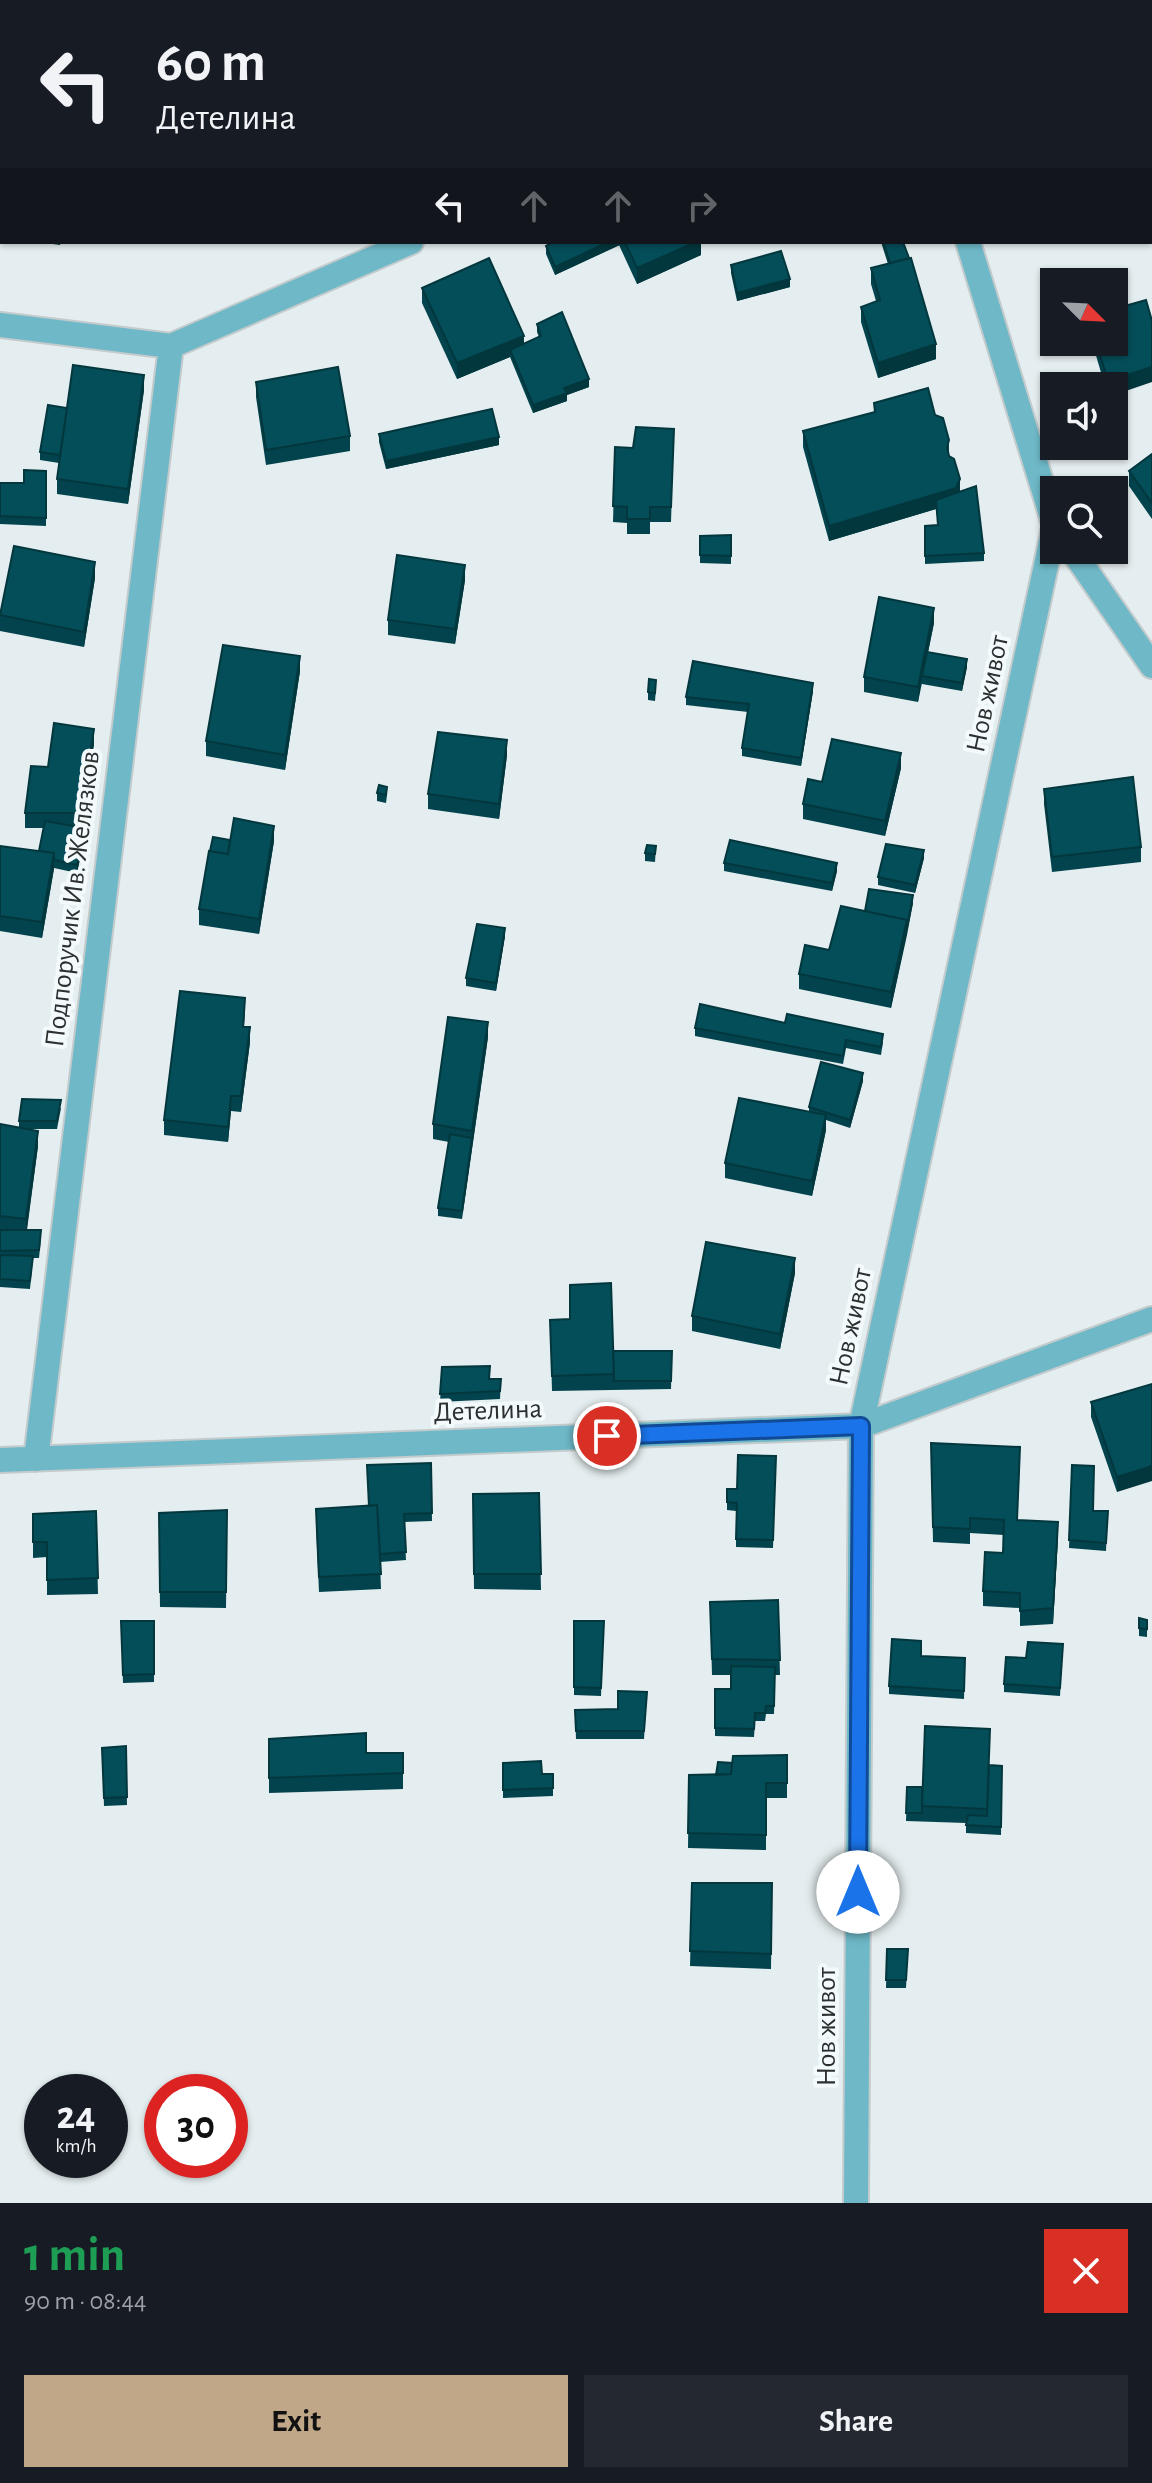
<!DOCTYPE html>
<html lang="en">
<head>
<meta charset="utf-8">
<style>
  :root { --surface:#171b24; --page:#242831; --text:#f1f3f6; --muted:#9ea1a6; --accent:#c0a787 }
  body { margin:0; font-family:"Alegreya Sans",sans-serif; background:var(--page); color:var(--text); height:100vh; display:flex; flex-direction:column; font-size:30px; white-space:nowrap }
  * { box-sizing:border-box; margin:0 }
  p { font-size:26px; color:var(--muted) }
  .icon { flex:none; width:44px; height:44px; fill:none; stroke:currentColor; stroke-width:2; stroke-linecap:round; stroke-linejoin:round }
  .map { position:relative; height:2203px; overflow:hidden }
  .panel { display:flex; flex-direction:column; background:var(--surface); flex:1 }
  .panel>* { flex:none }
  .top-card { position:absolute; left:0px; top:0px; width:1152px; height:244px; box-shadow:0 2px 6px #0004; background:#171b24; color:var(--text); overflow:hidden }
  .needle { width:52px; rotate:114deg }
  .tools { position:absolute; left:1040px; top:268px; display:grid; gap:16px }
  .tools a { display:grid; place-items:center; width:88px; height:88px; border-radius:0px; background:var(--surface); box-shadow:0 2px 6px #0004; font-size:40px }
  .speed { position:absolute; left:24px; top:2074px; display:flex; gap:16px; font-size:40px; font-weight:700; text-align:center }
  .speed>* { display:grid; place-content:center; width:104px; height:104px; border-radius:50%; background:var(--surface); box-shadow:0 2px 6px #0004; line-height:1 }
  .speed small { font-size:20px; font-weight:400 }
  .speed .limit { border:12px solid #d22; background:#fff; color:#111 }
  .pin { position:absolute; display:grid; place-items:center; width:68px; height:68px; color:#fff; margin:-34px; border:4px solid #fff; border-radius:50%; box-shadow:0 2px 8px #0007 }
  .me { position:absolute; width:88px; margin:-44px; rotate:0deg; stroke-linejoin:round; filter:drop-shadow(0 0 6px #0008) }
  .turn { display:flex; align-items:center; gap:28px; height:168px; padding:0 24px; font-size:36px }
  .turn .icon { width:104px; height:104px; stroke-width:2.5 }
  .turn b { display:block; font-size:56px; line-height:68px }
  .lanes { display:flex; align-items:center; height:76px; padding:0 24px; background:#0003; justify-content:center; gap:40px; direction:ltr }
  .lanes .off { opacity:.35 }
  .round { display:grid; place-items:center; flex:none; width:84px; height:84px; border-radius:0px; background:var(--page) }
  .headline { display:flex; align-items:center; justify-content:space-between; height:136px; padding:0 24px }
  h1 { font-size:48px; font-weight:700; line-height:60px; color:#1e9e55 }
  .cta { display:flex; gap:16px; margin-top:auto; padding:16px 24px }
  .cta a { flex:1; height:92px; border-radius:0px; background:var(--accent); color:#111; font-size:32px; font-weight:700; line-height:92px; text-align:center }
  .cta a+a { background:var(--page); color:var(--text) }
  .map>svg:first-child { display:block }
  .lines { fill:none; stroke-linecap:round; stroke-linejoin:round }
  .minor-casing { stroke:#c3cbcd; stroke-width:28 }
  .minor { stroke:#6eb8c7; stroke-width:24 }
  .wall { fill:#03434d }
  .shaded-wall { fill:#03373e }
  .building { fill:#044e59; stroke:#03373e; stroke-width:2 }
  .route-casing { stroke:#114b97; stroke-width:20 }
  .route { stroke:#1a73e8; stroke-width:14 }
  .labels { text-anchor:middle; dominant-baseline:central; stroke-width:8; stroke-linejoin:round; paint-order:stroke }
  .street-label { font-size:28px; fill:#2d3031; stroke:#f2fafc }
</style>
</head>
<body>
<div class="map">
<svg width="1152" height="2203" viewBox="0 0 1152 2203">
  <rect width="100%" height="100%" fill="#e4edef"/>
  <g class="lines">
    <defs>
      <path id="minor" d="M899,0V2
        M1150,43L1152,44
        M968,242L1054,524
        M0,325L171,346L411,242
        M1072,550L1152,666
        M36,1459L171,346
        M0,1460L861,1426L1152,1319
        M856,2203L861,1426L1054,528"/>
    </defs>
    <!-- minor casing -->
    <use href="#minor" class="minor-casing"/>
    <!-- minor -->
    <use href="#minor" class="minor"/>
  </g>
  <!-- wall -->
  <path class="wall" d="M0,74H2V236H0Z
    M38,242H61L60,245Z
    M553,242H701V255L637,284L619,245L555,275L546,254V246Z
    M881,242H903L936,359L878,378L861,322V307L876,301L871,284V268L888,264Z
    M731,265L790,287L737,301L731,273Z
    M422,288L524,344L539,337L537,332V324L589,387L567,395V401L533,413L510,357L457,379L422,303Z
    M1092,342H1114V386H1105Z
    M256,382L350,436V451L266,465L256,397Z
    M144,390L128,504L57,494V479L59,463L40,460V452L67,408Z
    M874,403L935,415L949,440V456L960,492L984,553V561L925,564V526L938,525L936,509L829,541L803,447V431L874,412Z
    M674,429L671,522H650V534H627V523L613,522L615,447L633,448Z
    M379,434L499,445L386,469L379,442Z
    M1152,454V519L1129,486V471Z
    M46,471V526L0,524V483H24Z
    M731,535V564L700,563V536Z
    M95,578L84,647L0,631V615Z
    M465,580L455,644L388,635V620Z
    M934,623L928,652L967,667L962,691L922,684V683L918,702L864,692V677Z
    M300,671L285,770L206,756V741Z
    M656,688L655,701L648,700V692Z
    M813,691L801,766L742,756V748L748,712L686,705V697Z
    M94,744L81,828L85,836L77,873L54,868L42,938L0,931V846L39,851L44,828H25V813L48,767Z
    M507,755L499,819L428,809V794Z
    M901,768L885,836L803,819V804L822,782Z
    M1044,789L1141,847V862L1052,872L1044,804Z
    M377,793L387,795L386,803L377,801Z
    M230,840L274,841L259,934L199,925V909Z
    M656,846L655,862L645,861V853Z
    M924,858L915,893L878,885V877Z
    M724,863L837,871L832,891L724,871Z
    M913,903L891,1008L799,989V974L829,950L865,911Z
    M505,936L496,991L466,986V978Z
    M245,1013L244,1027L250,1042L241,1112L231,1111L228,1142L164,1135V1120Z
    M695,1028L883,1042L881,1055L846,1048L843,1064L695,1036Z
    M488,1037L462,1219L438,1216V1208L449,1142L433,1139V1124Z
    M863,1081L850,1128L826,1120V1130L812,1196L725,1178V1163L809,1112V1107Z
    M61,1108L57,1129H27L38,1146L27,1230L41,1238L39,1258H33L30,1289L0,1287V1124L19,1128V1121Z
    M795,1273L780,1349L692,1331V1316Z
    M550,1320L613,1351H672L671,1389L552,1391Z
    M442,1367L490,1379H501L500,1399L440,1402Z
    M1152,1384L1117,1492L1091,1417V1402Z
    M931,1443L1020,1462L1017,1520L1058,1537L1053,1624L1020,1626V1608L983,1606V1591L1003,1553L1004,1535L970,1533V1544L933,1542Z
    M776,1456L773,1548L736,1547V1511L727,1510V1489H737Z
    M431,1463L432,1521L404,1522L406,1560L380,1562L381,1589L319,1592L316,1525L369,1506Z
    M1072,1465L1093,1511H1108L1106,1551L1069,1548Z
    M539,1493L541,1590L474,1589L473,1494Z
    M227,1510L226,1608L160,1607L159,1513Z
    M96,1511L98,1594L47,1595V1557L33,1558V1514Z
    M778,1600L780,1675H775L774,1714H766L765,1721H755L754,1737L715,1736V1689H731V1675H712L710,1602Z
    M1147,1620V1637L1139,1636V1628Z
    M121,1621H154V1682L123,1683Z
    M574,1621H604L601,1696L574,1695Z
    M1063,1644L1060,1696L1004,1692V1684Z
    M921,1656L965,1658L964,1699L889,1694V1686Z
    M647,1692L644,1739H576L575,1710L618,1709Z
    M269,1739L366,1753H403V1789L269,1793Z
    M126,1746L127,1805L104,1806L102,1748Z
    M787,1755V1798H766V1850L688,1848L689,1775H716L732,1763Z
    M503,1763L542,1774H553V1796L503,1798Z
    M989,1765L1002,1766L1001,1835L966,1833V1823L906,1821L907,1787H922Z
    M692,1883H772L771,1969L690,1966Z
    M887,1949H908L906,1988H886Z"/>
  <!-- shaded-wall -->
  <path class="shaded-wall" d="M608,242H620V245L555,275V267Z
    M696,242H701V255L637,284V268Z
    M790,279V287L737,301V293Z
    M524,336V351L510,350V357L457,379V363Z
    M936,344V359L878,378V363Z
    M1152,367V382L1114,395V386H1108V381Z
    M144,375V390L128,504V489Z
    M589,379V387L567,395V401L533,413V405L564,388Z
    M499,437V445L386,469V461Z
    M960,479V495L936,500V509L829,541V526Z
    M95,562V578L84,647V632Z
    M465,565V580L455,644V629Z
    M934,608V623L923,677L922,676L918,702V687Z
    M300,656V671L285,770V755Z
    M967,659V667L962,691V683Z
    M813,683V691L801,766V758Z
    M94,729V744L81,828V813Z
    M507,740V755L499,819V804Z
    M901,753V768L885,836V821Z
    M274,826V841L259,934V919Z
    M85,828V836L77,873V865Z
    M924,850V858L915,893V885Z
    M54,853V869L42,938V922Z
    M837,863V871L832,891V883Z
    M913,895V903L907,935L891,1008V992Z
    M505,928V936L496,991V983Z
    M488,1022V1037L462,1219L472,1131Z
    M250,1027V1042L241,1112V1096Z
    M863,1073V1081L850,1128V1120Z
    M231,1096V1111L228,1142V1127Z
    M826,1115V1130L812,1196V1181Z
    M38,1131V1146L26,1234V1219Z
    M795,1258V1273L780,1349V1334Z
    M1152,1466V1481L1117,1492V1477Z
    M1058,1522V1537L1053,1624V1608Z"/>
  <!-- building -->
  <path class="building" d="M26,0H56L60,2H25Z
    M562,0H639L640,2H563Z
    M0,74H2V221H0Z
    M553,242H608L555,267L546,246Z
    M625,242H696L637,268Z
    M883,242H903L909,258L890,263Z
    M781,251L790,279L737,293L731,265Z
    M489,258L524,336L457,363L422,288Z
    M911,258L936,344L878,363L861,307L880,300L871,268Z
    M1146,300L1152,321V367L1108,381L1096,342H1114V309Z
    M562,312L589,379L564,388L567,393L533,405L510,350L541,336L537,324Z
    M73,365L144,375L128,489L57,479Z
    M338,367L350,436L266,450L256,382Z
    M928,388L935,415L943,418L949,440L947,447L949,456L954,459L960,479L956,488L829,526L803,431L875,412L874,403Z
    M48,405L67,408L60,455L40,452Z
    M492,409L499,437L386,461L379,434Z
    M636,427L674,429L671,507H650V519H627V507L613,506L615,447L633,448Z
    M1152,454V503L1129,471Z
    M24,470L46,471V518L0,516V483H24Z
    M976,486L984,553L925,556V526L938,525L936,500Z
    M731,535V556L700,555V536Z
    M14,546L95,562L84,632L0,615Z
    M397,555L465,565L455,629L388,620Z
    M879,597L934,608L918,687L864,677Z
    M223,645L300,656L285,755L206,741Z
    M927,652L967,659L962,683L922,676Z
    M693,661L813,683L801,758L742,748L749,704L686,697Z
    M649,679L656,680L655,693L648,692Z
    M54,723L94,729L81,813H25L31,766L48,767Z
    M438,732L507,740L499,804L428,794Z
    M832,739L901,753L885,821L803,804L808,779L822,782Z
    M1133,777L1141,847L1052,857L1044,789Z
    M379,785L387,787L386,795L377,793Z
    M234,818L274,826L259,919L199,909L209,851L228,854Z
    M45,821L85,828L77,865L54,860V853L39,851Z
    M213,837L230,840L228,854L210,851Z
    M730,840L837,863L832,883L724,863Z
    M886,844L924,850L915,885L878,877Z
    M647,845L656,846L655,854L645,853Z
    M0,846L54,853L42,922L0,916Z
    M869,889L913,895L907,927V920L865,911Z
    M841,906L907,920L891,992L799,974L805,945L829,950Z
    M477,924L505,928L496,983L466,978Z
    M180,991L245,998L243,1027H250L241,1096H231L228,1127L164,1120Z
    M700,1004L785,1023L787,1014L883,1034L881,1047L846,1040L843,1056L695,1028Z
    M448,1017L488,1022L472,1131L433,1124Z
    M821,1062L863,1073L850,1120L809,1107Z
    M739,1098L826,1115L812,1181L725,1163Z
    M22,1099L61,1100L57,1121H19Z
    M0,1124L38,1131L26,1219L0,1216Z
    M450,1134L472,1138L462,1211L438,1208Z
    M0,1230H41L39,1250L0,1251Z
    M706,1242L795,1258L780,1334L692,1316Z
    M0,1255L33,1256L30,1281L0,1279Z
    M611,1283L614,1374L552,1376L550,1320L570,1319V1285Z
    M613,1351H672L671,1381H614Z
    M490,1366L489,1379H501L500,1391L440,1394L442,1367Z
    M1152,1384V1466L1117,1477L1091,1402Z
    M931,1443L1020,1447L1017,1520L1058,1522L1053,1608L1020,1611V1593L983,1591L985,1552L1003,1553L1004,1520L970,1518V1529L933,1527Z
    M738,1455L776,1456L773,1540L736,1539L737,1503L727,1502V1489H737Z
    M431,1463L432,1513L404,1514L406,1552L380,1554L377,1505L369,1506L367,1465Z
    M1072,1465L1094,1466L1093,1511H1108L1106,1543L1069,1540Z
    M539,1493L541,1574H474L473,1494Z
    M377,1505L381,1574L319,1577L316,1509Z
    M227,1510L226,1592H160L159,1513Z
    M96,1511L98,1578L47,1580V1542H33V1514Z
    M778,1600L780,1660L712,1659L710,1602Z
    M1139,1618L1147,1620V1629L1139,1628Z
    M121,1621H154V1674L123,1675Z
    M574,1621H604L601,1688L574,1687Z
    M892,1639L921,1641V1656L965,1658L964,1691L889,1686Z
    M1028,1642L1063,1644L1060,1688L1004,1684L1006,1657L1026,1658Z
    M731,1666L775,1667L774,1706H766L765,1713H755L754,1729L715,1728V1689H731Z
    M618,1691L647,1692L644,1731H576L575,1710L618,1709Z
    M925,1726L990,1729L987,1809L922,1806Z
    M366,1733V1753H403V1773L269,1778V1739Z
    M126,1746L127,1797L104,1798L102,1748Z
    M787,1755V1783H766V1835L688,1833L689,1775L731,1774L733,1756Z
    M541,1761L542,1774H553V1788L503,1790V1763Z
    M718,1762L732,1763L731,1774L716,1775Z
    M989,1765L1002,1766L1001,1827L966,1825L968,1815L987,1816Z
    M907,1787H922V1813H906Z
    M692,1883H772L771,1954L690,1951Z
    M887,1949H908L906,1980H886Z"/>
  <g class="lines">
    <defs>
      <path id="route" d="M607,1436L861,1426L858,1892"/>
    </defs>
    <!-- route casing -->
    <use href="#route" class="route-casing"/>
    <!-- route -->
    <use href="#route" class="route"/>
  </g>
  <g class="labels">
    <!-- street labels -->
    <g class="street-label">
      <text transform="translate(988 694) rotate(-78)">Нов живот</text>
      <text transform="translate(73 899) rotate(-83)">Подпоручик Ив. Желязков</text>
      <text transform="translate(851 1327) rotate(-78)">Нов живот</text>
      <text transform="translate(488 1411) rotate(-2)">Детелина</text>
      <text transform="translate(827 2027) rotate(-90)">Нов живот</text>
    </g>
  </g>
</svg>
<div class="tools">
<a><svg class="needle" viewBox="-14 -14 28 28"><path d="M0-13l5 13h-10z" fill="#e53935"/><path d="M0 13l5-13h-10z" fill="#9ea1a6"/></svg></a>
<a><svg class="icon" aria-label="sound" viewBox="0 0 24 24"><path d="M4 9h4l5-4v14l-5-4H4zM17 9q2 3 0 6"/></svg></a>
<a><svg class="icon" aria-label="search" viewBox="0 0 24 24"><circle cx="10" cy="10" r="6"/><path d="M15 15l6 6"/></svg></a>
</div>
<div class="speed"><div>24<small>km/h</small></div><div class="limit">30</div></div>
<div class="pin" style="left:607px;top:1436px;background:#d93025"><svg class="icon" aria-label="arrive" viewBox="0 0 24 24"><path d="M6 21V4h12l-3 4 3 4H6"/></svg></div>
<svg class="me" style="left:858px;top:1892px" viewBox="-20 -20 40 40"><circle r="19" fill="#fff"/><path d="M0-13L10 11 0 6-10 11z" fill="#1a73e8"/></svg>
<div class="top-card">
<div class="turn"><svg class="icon" aria-label="left" viewBox="0 0 24 24"><path d="M17 20v-9H6M10 6l-5 5 5 5"/></svg><div><b>60 m</b>Детелина</div></div>
<div class="lanes"><svg class="icon" aria-label="left" viewBox="0 0 24 24"><path d="M17 20v-9H6M10 6l-5 5 5 5"/></svg><svg class="icon off" aria-label="ahead" viewBox="0 0 24 24"><path d="M12 20V5M6 11l6-6 6 6"/></svg><svg class="icon off" aria-label="ahead" viewBox="0 0 24 24"><path d="M12 20V5M6 11l6-6 6 6"/></svg><svg class="icon off" aria-label="right" viewBox="0 0 24 24"><path d="M7 20v-9h11M14 6l5 5-5 5"/></svg></div>
</div>
</div>
<section class="panel">
<div class="headline"><div><h1>1 min</h1><p>90 m · 08:44</p></div><a class="round" style="background:#d93025;color:#fff"><svg class="icon" aria-label="close" viewBox="0 0 24 24"><path d="M6 6l12 12M18 6L6 18"/></svg></a></div>
<div class="cta"><a>Exit</a><a>Share</a></div>
</section>
</body>
</html>
